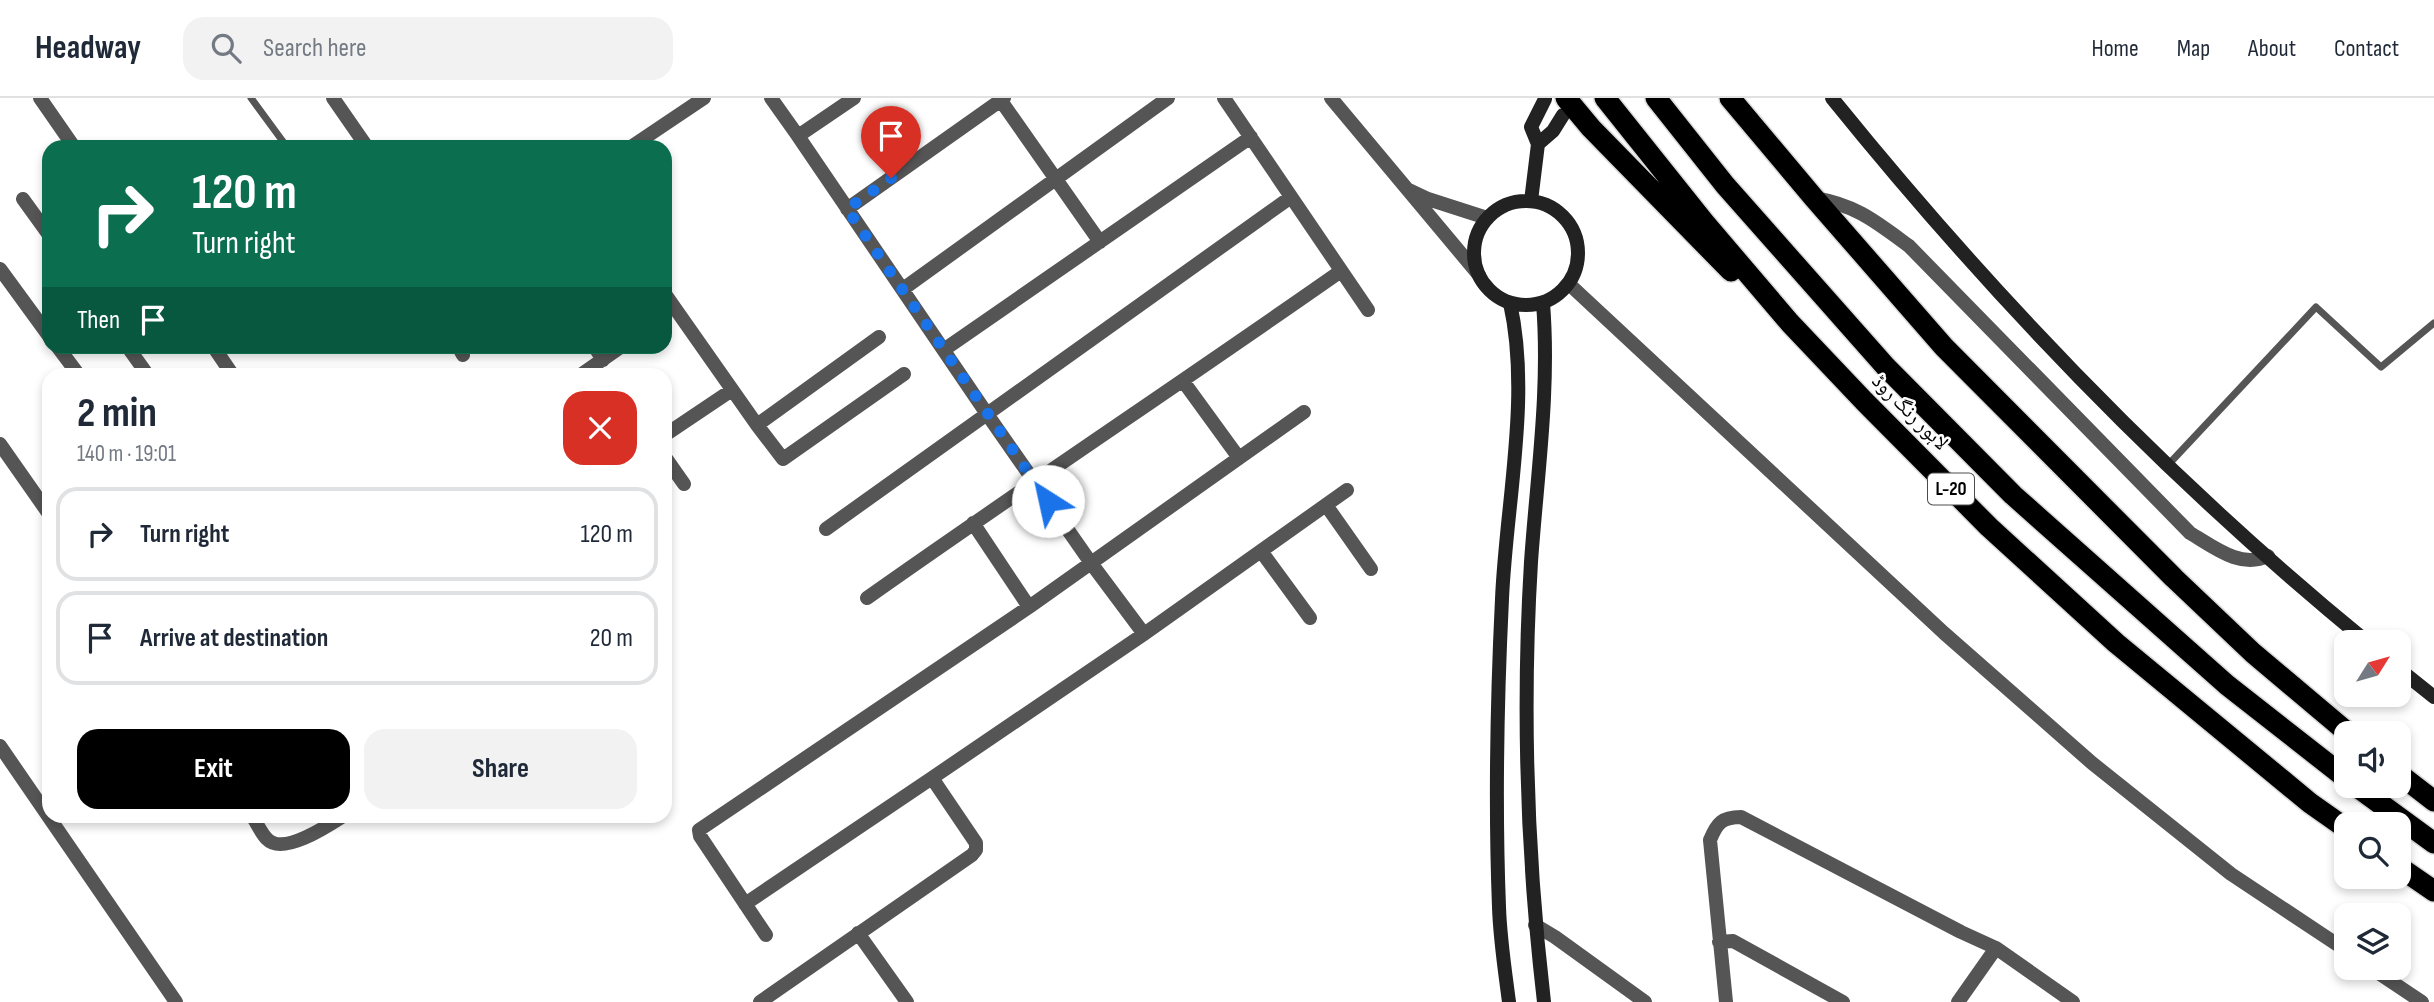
<!DOCTYPE html>
<html lang="en">
<head>
<meta charset="utf-8">
<style>
  :root { --surface:#fff; --page:#f2f2f3; --text:#1f2937; --muted:#747a83; --line:#e0e1e3; --accent:#000 }
  body { margin:0; font-family:"Sofia Sans Condensed","Noto Naskh Arabic",sans-serif; background:var(--page); color:var(--text); height:100vh; display:flex; flex-direction:column; font-size:26px; white-space:nowrap }
  * { box-sizing:border-box; margin:0 }
  p { font-size:23px; color:var(--muted) }
  .icon { flex:none; width:38px; height:38px; fill:none; stroke:currentColor; stroke-width:2; stroke-linecap:round; stroke-linejoin:round }
  .map { position:relative; flex:1; overflow:hidden }
  .sheet { position:absolute; left:42px; top:270px; width:630px; height:455px; display:flex; flex-direction:column; background:var(--surface); border-radius:21px; box-shadow:0 4px 10px #0003 }
  .sheet>* { flex:none }
  .banner { position:absolute; left:42px; top:42px; width:630px; height:214px; border-radius:21px; box-shadow:0 4px 10px #0003; background:#0b6e4f; color:#fff; overflow:hidden }
  .needle { width:46px; rotate:53deg }
  .tools { position:absolute; left:2334px; top:532px; display:grid; gap:14px }
  .tools a { display:grid; place-items:center; width:77px; height:77px; border-radius:14px; background:var(--surface); box-shadow:0 4px 10px #0003; font-size:35px }
  .pin { position:absolute; display:grid; place-items:center; width:60px; height:60px; color:#fff; margin:-72px -30px; border-radius:50% 50% 50% 0; rotate:-45deg; box-shadow:0 0 7px #0007 }
  .pin .icon { rotate:45deg }
  .me { position:absolute; width:77px; margin:-38px; rotate:325deg; stroke-linejoin:round; filter:drop-shadow(0 0 5px #0008) }
  .turn { display:flex; align-items:center; gap:24px; height:147px; padding:0 35px; font-size:32px }
  .turn .icon { width:91px; height:91px; stroke-width:2.5 }
  .turn b { display:block; font-size:49px; line-height:60px }
  .then { display:flex; align-items:center; height:66px; padding:0 35px; background:#0003; gap:14px; font-size:26px }
  .round { display:grid; place-items:center; flex:none; width:74px; height:74px; border-radius:21px; background:var(--page) }
  .headline { display:flex; align-items:center; justify-content:space-between; height:119px; padding:0 35px }
  h1 { font-size:42px; font-weight:700; line-height:52px }
  .action { display:flex; gap:14px; margin-top:auto; padding:14px 35px }
  .action a { flex:1; height:80px; border-radius:21px; background:var(--accent); color:#fff; font-size:28px; font-weight:700; line-height:80px; text-align:center }
  .action a+a { background:var(--page); color:var(--text) }
  ul { padding:0; list-style:none }
  li { display:flex; align-items:center; gap:21px; height:94px; margin:0 14px 10px; padding:0 21px; border:4px solid var(--line); border-radius:21px }
  li div { flex:1 }
  li b { display:block; font-size:26px }
  li em { font-style:normal }
  header { display:flex; align-items:center; gap:42px; box-sizing:border-box; height:98px; padding:0 35px; background:var(--surface); border-bottom:2px solid var(--line) }
  header strong { font-size:33px }
  nav { display:flex; gap:38px; margin-inline-start:auto; font-size:24px }
  .search { width:490px; height:63px; background:var(--page); display:flex; align-items:center; gap:18px; box-sizing:border-box; padding:0 24px; border-radius:21px; color:var(--muted); font-size:26px }
  .map>svg:first-child { display:block }
  .lines { fill:none; stroke-linecap:round; stroke-linejoin:round }
  .highway-casing { stroke:#dbdbdb; stroke-width:24 }
  .lane { stroke:#555; stroke-width:7 }
  .street { stroke:#555; stroke-width:14 }
  .secondary { stroke:#222; stroke-width:14 }
  .highway { stroke:#000; stroke-width:21 }
  .route { stroke:#1a73e8; stroke-width:12; stroke-dasharray:0 21.6 }
  .labels { text-anchor:middle; dominant-baseline:central; stroke-width:5; stroke-linejoin:round; paint-order:stroke }
  .shield { fill:#fff; stroke:#4c4c4c; stroke-width:2 }
  .shield-label { font-size:19px; font-weight:bold; fill:#000 }
  .street-label { font-size:21px; fill:#000; stroke:#fff }
</style>
</head>
<body>
<header>
<strong>Headway</strong>
<div class="search"><svg class="icon" aria-label="search" viewBox="0 0 24 24"><circle cx="10" cy="10" r="6"/><path d="M15 15l6 6"/></svg>Search here</div>
<nav><a>Home</a><a>Map</a><a>About</a><a>Contact</a></nav>
</header>
<div class="map">
<svg width="2434" height="904" viewBox="0 0 2434 904">
  <rect width="100%" height="100%" fill="#fff"/>
  <g class="lines">
    <defs>
      <path id="highway" d="M1566,0L1591,30L1731,173
        M1605,0L1704,124L1790,225L1864,303L1989,429L2116,545L2310,705L2347,731
        M1656,0L1725,87L1886,269L2013,397L2227,587L2347,681
        M1730,0L1814,100L1944,249L2174,480L2253,555L2348,635
        M2399,676L2434,703
        M2356,688L2434,745
        M2399,769L2434,793"/>
    </defs>
    <!-- highway casing -->
    <use href="#highway" class="highway-casing"/>
    <!-- lane -->
    <path class="lane" d="M251,0L287,49
      M2168,367L2316,209L2381,269L2434,225"/>
    <!-- street -->
    <path class="street" d="M40,0L74,49
      M333,0L367,49
      M771,0L798,38
      M854,0L798,38L987,316L1091,465L1144,536
      M999,0L1100,144
      M1224,0L1368,212
      M1331,0L1479,177
      M631,49L704,0
      M1409,92L1428,101L1487,120
      M1814,100C1856,107 1875,123 1909,148L2190,435C2214,449 2240,471 2268,458
      M23,101L49,137
      M847,111L1004,0
      M0,171L49,238
      M1569,186L1944,535L2092,665L2231,776L2347,853
      M903,191L1168,0
      M665,196L757,327L783,361L904,276
      M57,248L78,276
      M127,248L147,276
      M213,248L232,276
      M458,248L463,257
      M594,248L603,262
      M945,251L1251,39
      M582,276L622,248
      M757,327L879,239
      M665,337L732,292
      M0,346L49,416
      M665,359L684,386
      M1239,360L1304,314
      M1326,407L1371,471
      M973,425L1029,509
      M826,431L1291,99
      M1261,453L1310,520
      M867,500C1024,389 1184,283 1341,173
      M0,648L176,904
      M252,718C257,725 261,735 267,741C283,758 329,727 343,718
      M745,806L932,680
      M1535,827L1555,839L1645,904
      M858,835L907,904
      M766,837L700,738L699,732L1029,509L1239,360L1183,283
      M1719,844L1733,843L1843,904
      M2371,870L2422,904
      M760,904L972,757L976,752V745L932,680L1144,536L1347,392
      M1726,904L1710,742C1717,725 1722,719 1741,719L1961,834L1996,850L2073,904
      M1958,904L1996,850"/>
    <!-- secondary -->
    <path class="secondary" d="M1832,0C1992,198 2170,383 2367,544
      M1538,46L1553,33L1563,17
      M1474 155a52 52 0 1 1 104 0a52 52 0 1 1-104 0Z
      M1531,103L1538,46L1531,29L1545,1
      M1543,205C1550,292 1537,378 1531,464C1522,611 1527,758 1544,904
      M2399,571L2434,599
      M1509,904C1505,873 1500,841 1499,809C1495,707 1497,603 1502,501C1506,406 1531,298 1510,205"/>
    <!-- highway -->
    <use href="#highway" class="highway"/>
  </g>
  <g class="lines">
    <!-- route -->
    <path class="route" d="M891,80L847,111L1048,403"/>
  </g>
  <g class="labels">
    <!-- shield labels -->
    <rect class="shield" x="1928" y="375.5" width="46" height="31" rx="5"/>
    <g class="shield-label">
      <text x="1951" y="391">L-20</text>
    </g>
    <!-- street labels -->
    <g class="street-label">
      <text transform="translate(1910 314) rotate(45)">لاہور رنگ روڈ</text>
    </g>
  </g>
</svg>
<div class="tools">
<a><svg class="needle" viewBox="-14 -14 28 28"><path d="M0-13l5 13h-10z" fill="#e53935"/><path d="M0 13l5-13h-10z" fill="#747a83"/></svg></a>
<a><svg class="icon" aria-label="sound" viewBox="0 0 24 24"><path d="M4 9h4l5-4v14l-5-4H4zM17 9q2 3 0 6"/></svg></a>
<a><svg class="icon" aria-label="search" viewBox="0 0 24 24"><circle cx="10" cy="10" r="6"/><path d="M15 15l6 6"/></svg></a>
<a><svg class="icon" aria-label="layers" viewBox="0 0 24 24"><path d="M12 4l9 5-9 5-9-5zM3 14l9 5 9-5"/></svg></a>
</div>
<div class="pin" style="left:891px;top:80px;background:#d93025"><svg class="icon" aria-label="arrive" viewBox="0 0 24 24"><path d="M6 21V4h12l-3 4 3 4H6"/></svg></div>
<svg class="me" style="left:1048px;top:403px" viewBox="-20 -20 40 40"><circle r="19" fill="#fff"/><path d="M0-13L10 11 0 6-10 11z" fill="#1a73e8"/></svg>
<div class="banner">
<div class="turn"><svg class="icon" aria-label="right" viewBox="0 0 24 24"><path d="M7 20v-9h11M14 6l5 5-5 5"/></svg><div><b>120 m</b>Turn right</div></div>
<div class="then">Then<svg class="icon" aria-label="arrive" viewBox="0 0 24 24"><path d="M6 21V4h12l-3 4 3 4H6"/></svg></div>
</div>
<section class="sheet">
<div class="headline"><div><h1>2 min</h1><p>140 m · 19:01</p></div><a class="round" style="background:#d93025;color:#fff"><svg class="icon" aria-label="close" viewBox="0 0 24 24"><path d="M6 6l12 12M18 6L6 18"/></svg></a></div>
<ul>
<li><svg class="icon" aria-label="right" viewBox="0 0 24 24"><path d="M7 20v-9h11M14 6l5 5-5 5"/></svg><div><b>Turn right</b></div><em>120 m</em></li>
<li><svg class="icon" aria-label="arrive" viewBox="0 0 24 24"><path d="M6 21V4h12l-3 4 3 4H6"/></svg><div><b>Arrive at destination</b></div><em>20 m</em></li>
</ul>
<div class="action"><a>Exit</a><a>Share</a></div>
</section>
</div>
</body>
</html>
